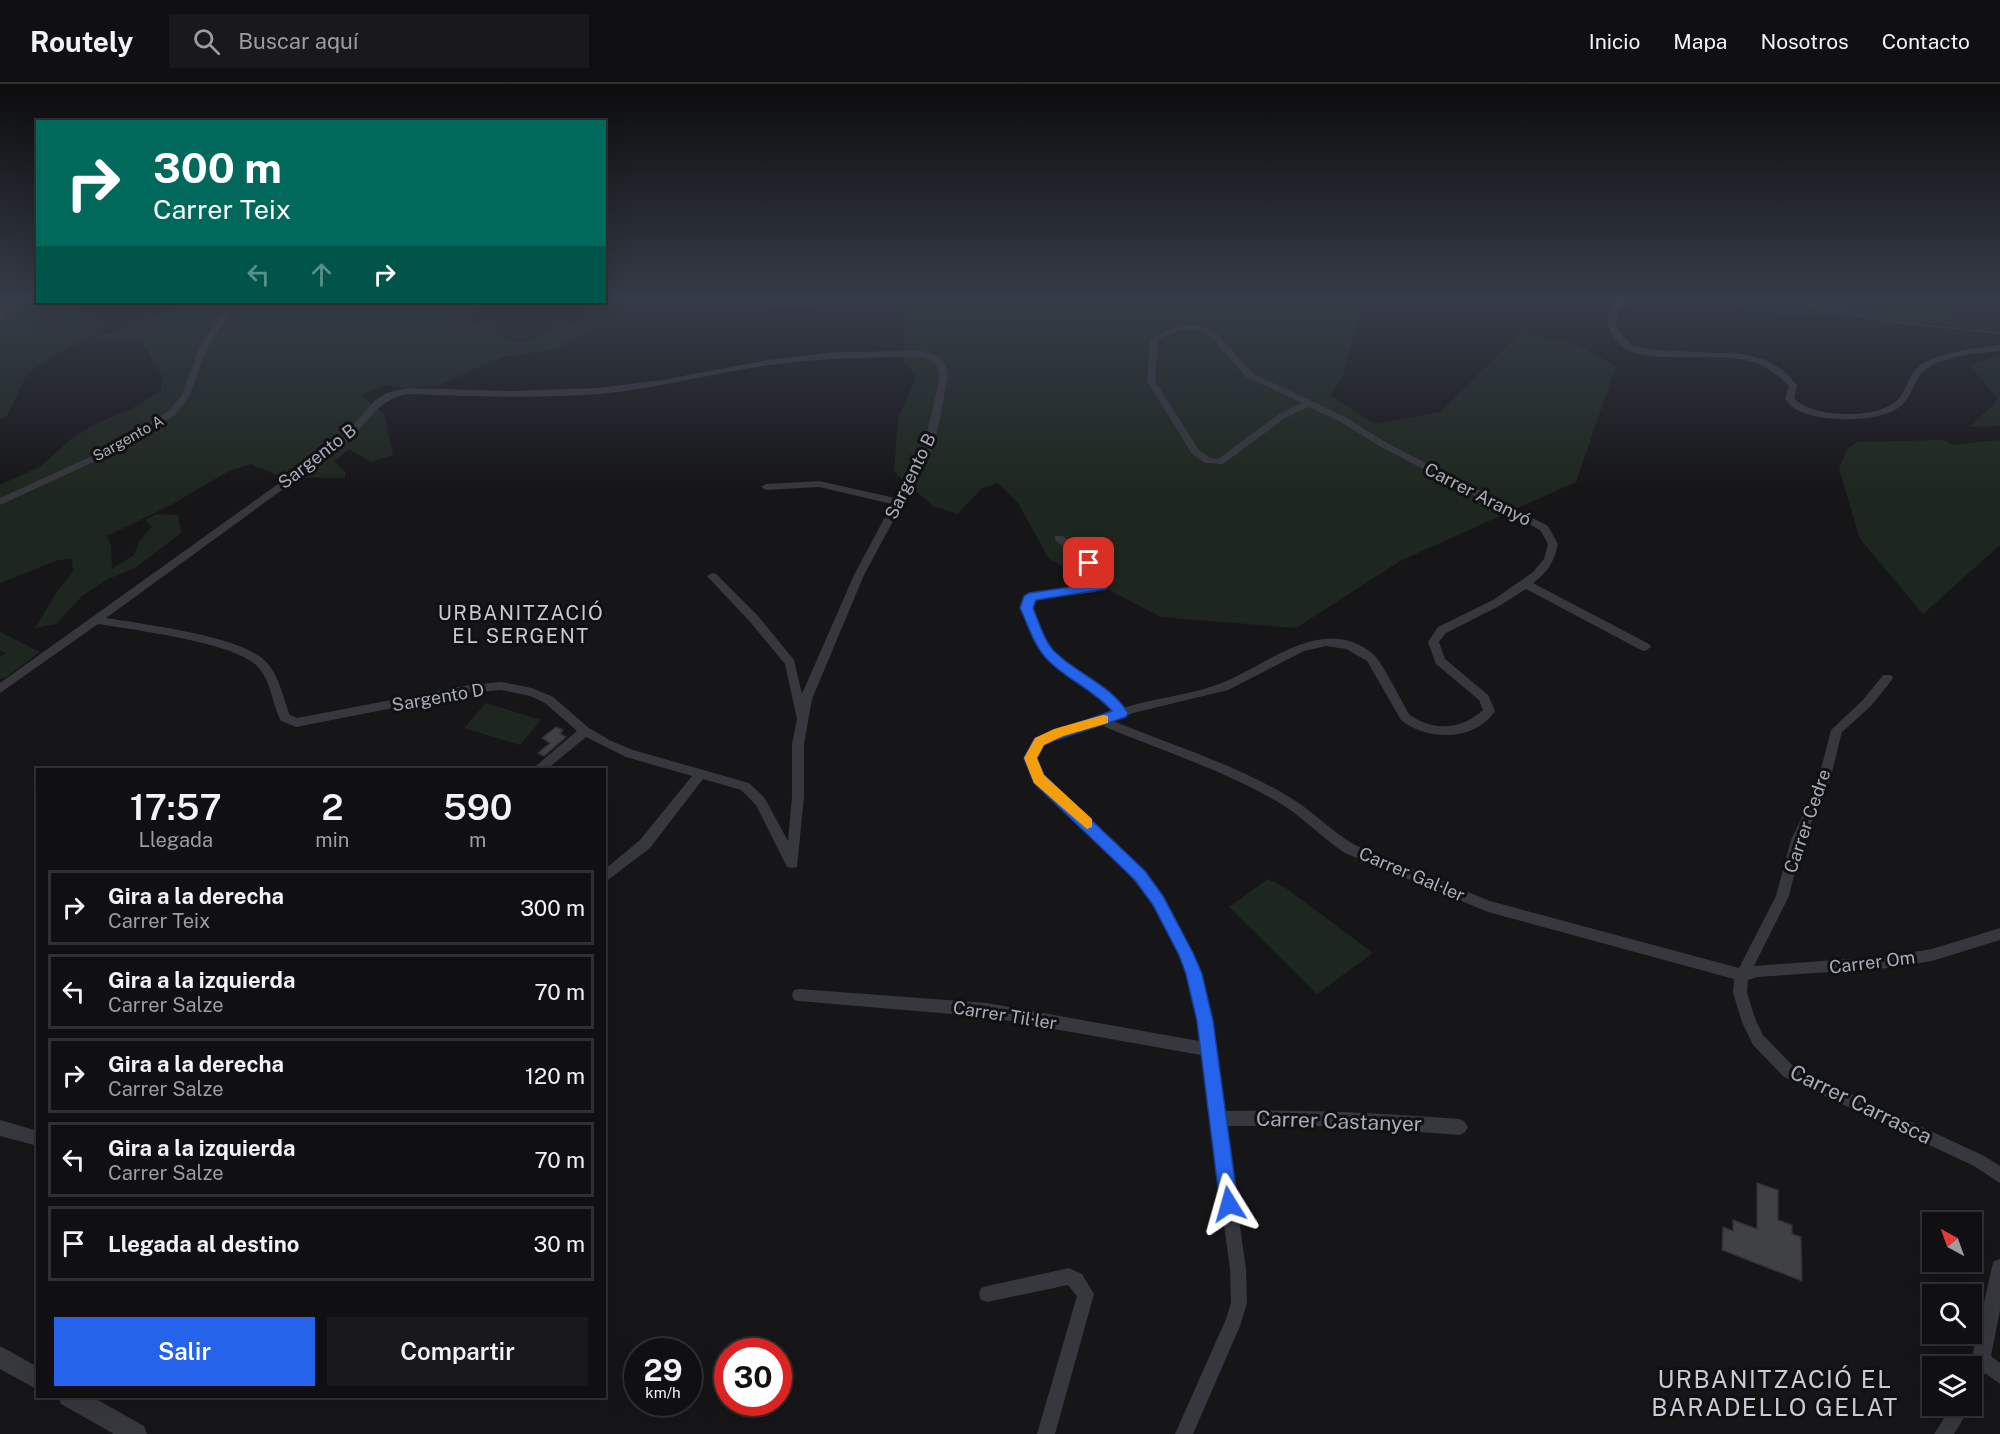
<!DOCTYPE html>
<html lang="es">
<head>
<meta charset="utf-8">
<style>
  :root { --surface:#101012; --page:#19191b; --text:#f1f3f6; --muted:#9c9d9f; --line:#303032; --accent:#2563eb }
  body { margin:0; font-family:"Public Sans",sans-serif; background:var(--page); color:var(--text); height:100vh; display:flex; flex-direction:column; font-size:22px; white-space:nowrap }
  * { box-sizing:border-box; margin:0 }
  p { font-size:20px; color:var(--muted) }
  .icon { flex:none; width:33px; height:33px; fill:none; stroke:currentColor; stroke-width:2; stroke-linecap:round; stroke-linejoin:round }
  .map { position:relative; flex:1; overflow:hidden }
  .sheet { position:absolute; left:36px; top:684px; width:570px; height:630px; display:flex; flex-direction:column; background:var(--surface); border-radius:0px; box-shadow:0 6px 24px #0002,0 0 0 2px var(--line) }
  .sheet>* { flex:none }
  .hud { position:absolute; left:36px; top:36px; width:570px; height:183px; border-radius:0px; box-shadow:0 6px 24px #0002,0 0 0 2px var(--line); background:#00695c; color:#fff; overflow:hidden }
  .needle { width:39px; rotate:319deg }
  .controls { position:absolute; left:1922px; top:1128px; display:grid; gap:12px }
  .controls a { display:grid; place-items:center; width:60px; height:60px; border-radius:0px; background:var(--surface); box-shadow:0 6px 24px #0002,0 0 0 2px var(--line); font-size:30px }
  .speed { position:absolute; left:624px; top:1254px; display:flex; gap:12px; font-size:30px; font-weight:700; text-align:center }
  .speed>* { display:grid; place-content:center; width:78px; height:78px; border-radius:50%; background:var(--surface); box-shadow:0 6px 24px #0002,0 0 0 2px var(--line); line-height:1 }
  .speed small { font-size:15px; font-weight:400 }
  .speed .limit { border:9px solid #d22; background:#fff; color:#111 }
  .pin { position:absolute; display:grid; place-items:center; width:51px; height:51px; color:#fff; margin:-26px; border-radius:12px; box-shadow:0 3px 9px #0006 }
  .me { position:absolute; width:66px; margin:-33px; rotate:352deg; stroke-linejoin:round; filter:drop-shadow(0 0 4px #0008) }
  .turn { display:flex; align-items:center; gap:21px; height:126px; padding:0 18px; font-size:27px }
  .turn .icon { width:78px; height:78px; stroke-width:2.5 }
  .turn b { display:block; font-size:42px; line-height:51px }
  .lanes { display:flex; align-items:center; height:57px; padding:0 18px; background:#0003; justify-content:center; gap:30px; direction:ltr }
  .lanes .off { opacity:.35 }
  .eta { display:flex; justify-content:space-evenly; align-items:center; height:102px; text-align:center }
  .eta b { font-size:36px; font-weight:600; line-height:42px }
  .cta { display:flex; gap:12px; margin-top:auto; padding:12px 18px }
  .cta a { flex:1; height:69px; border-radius:0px; background:var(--accent); color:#fff; font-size:24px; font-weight:600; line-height:69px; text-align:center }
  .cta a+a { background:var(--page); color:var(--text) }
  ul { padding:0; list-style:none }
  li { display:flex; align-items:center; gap:18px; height:75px; margin:0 12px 9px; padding:0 6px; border:3px solid var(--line); border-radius:0px }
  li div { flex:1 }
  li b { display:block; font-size:22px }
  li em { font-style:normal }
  header { display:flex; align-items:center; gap:36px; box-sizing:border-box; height:84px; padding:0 30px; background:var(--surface); border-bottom:2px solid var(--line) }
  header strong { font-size:28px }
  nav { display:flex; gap:33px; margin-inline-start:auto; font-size:21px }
  .search { width:420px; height:54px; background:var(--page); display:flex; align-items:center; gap:15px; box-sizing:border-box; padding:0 21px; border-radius:0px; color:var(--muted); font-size:22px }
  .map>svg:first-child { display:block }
  .green { fill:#1e271f }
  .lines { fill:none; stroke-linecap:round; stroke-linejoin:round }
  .stream { stroke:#2b343d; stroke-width:2 }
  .building { fill:#404145; stroke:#303034; stroke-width:1.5 }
  .minor { fill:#37373e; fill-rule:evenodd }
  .tertiary { fill:#37373e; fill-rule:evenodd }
  .route { fill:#2563eb; stroke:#184099; stroke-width:1.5 }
  .slow { fill:#f59e0b }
  .labels { text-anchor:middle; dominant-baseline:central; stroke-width:6; stroke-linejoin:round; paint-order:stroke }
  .far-street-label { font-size:15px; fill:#a7acb9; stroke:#111113 }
  .street-label { font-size:18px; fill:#a7acb9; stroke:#111113 }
  .neighbourhood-label { font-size:20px; letter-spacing:1.5px; fill:#c8cbd5; stroke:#111113 }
  .near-street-label { font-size:21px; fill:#a7acb9; stroke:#111113 }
  .near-neighbourhood-label { font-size:24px; letter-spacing:1.5px; fill:#c8cbd5; stroke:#111113 }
</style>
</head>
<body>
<header>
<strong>Routely</strong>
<div class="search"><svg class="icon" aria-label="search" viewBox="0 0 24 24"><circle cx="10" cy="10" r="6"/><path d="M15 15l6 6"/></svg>Buscar aquí</div>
<nav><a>Inicio</a><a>Mapa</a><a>Nosotros</a><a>Contacto</a></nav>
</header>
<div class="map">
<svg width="2000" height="1350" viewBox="0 0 2000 1350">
  <rect width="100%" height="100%" fill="#161618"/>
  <!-- green -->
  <path class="green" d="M0,216C38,216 73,215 103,243L28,288L7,332L0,335Z
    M773,216H1333L1359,229L1343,291L1331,312L1375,340L1440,328L1520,249L1577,260L1616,282L1576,398L1400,477L1296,544L1161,533L1049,475L1018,419L998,399L981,405L958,430L933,422L894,388L898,334L916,293L903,276L904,218L772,223Z
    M1725,216H1938L1962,242L1750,227Z
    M200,218H489L453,235L466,242L485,238L509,258H530L557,242L601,236L599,245L572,254L558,265L504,273L436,302L409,304L385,301L361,311L384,330L393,371L371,378L349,365L334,378L345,387V394L281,393L251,380L229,387L171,421L107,452L111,462L112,485L134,471L139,457L152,443L145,436L157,430L178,431L181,449L135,484L108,495L82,512L56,540L35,544L58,506L73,488L72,475L58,476L0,499V401L41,382L71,355L93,341L131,325L161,307L162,292L141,257L90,256L177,225L195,223Z
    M2000,271V342L1969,343L1993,321L1997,314L1969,281Z
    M1943,356L1952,361L2000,356V461L1923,530L1860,455L1839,385L1847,365L1857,358Z
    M0,548L40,568L5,594L0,595V573L6,569L0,567Z
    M486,619L541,636L520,661L464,644Z
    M1268,795L1287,805L1373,869L1317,910L1229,823Z"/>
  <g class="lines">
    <!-- stream -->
    <path class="stream" d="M1788,216L1891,238L2000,249"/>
  </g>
  <!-- building -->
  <path class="building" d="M556,643L563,646L560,650L566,653L544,672L538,669L550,659L542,654Z
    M1757,1099L1778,1106V1136L1792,1141V1150L1801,1153L1802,1197L1722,1166L1723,1143L1733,1147V1136L1757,1145Z"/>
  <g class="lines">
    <!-- minor -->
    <path class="minor" d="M5,216H13L4,236L0,238V227Z
      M1621,216H1630L1618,228L1616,240L1621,250L1633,262L1653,266L1742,270L1766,276L1783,286L1796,300L1797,302L1794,314C1811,334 1873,335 1894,319C1908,309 1906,289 1924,279C1946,267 1975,264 2000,261V267C1977,269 1948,271 1928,284C1912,294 1913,315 1898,324C1876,339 1816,339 1794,324C1790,322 1787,318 1785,314L1789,302C1775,287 1761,279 1741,275C1710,270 1657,278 1630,267C1620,263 1612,253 1609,243C1605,231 1612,223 1621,216Z
      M229,218H237L206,267L190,311L175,331L111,370L0,421V414L105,366L169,327L182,311L198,267Z
      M1179,241L1205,243L1218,250L1252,289L1345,333L1387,359L1548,442L1558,460C1554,478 1548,488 1533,499L1649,560L1651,563L1645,567L1641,566L1526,505L1501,521L1446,549L1439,558L1445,575L1488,611L1495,627C1474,658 1427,657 1401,636L1367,577L1346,565L1326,562L1304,567L1228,606L1133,629L1113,637C1172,661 1237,681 1291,714C1314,728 1332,748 1355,761L1490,817L1739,884L1776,812L1791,756L1816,704L1831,646L1863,616L1883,591H1891L1893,594L1891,597L1871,622L1842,648L1828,704L1803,756L1789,812L1754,882L1889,872L1932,865L2000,844V856L1932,877L1889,884L1757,893L1748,896L1747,909L1756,937L1763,951L1794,983L1984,1072L2000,1082V1099L1974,1082L1784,993L1753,961L1742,938L1733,909L1734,895L1488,828L1345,769C1323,755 1305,735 1283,721C1229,688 1163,667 1105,643L1103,639L1063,651L1043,661L1036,674L1044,692L1129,771L1163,812L1192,869L1207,911L1224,1027C1303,1025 1381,1029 1460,1035L1465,1038L1468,1043L1465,1048L1460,1051L1339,1042H1226L1246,1185L1247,1219L1240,1242L1193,1350H1175L1226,1235L1231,1219L1230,1185L1201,971L987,933L799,917L794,916L792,911L794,906L799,905L987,919L1199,957L1193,911L1179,870L1153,820L1119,779L1035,698L1024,674L1035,655L1055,645L1113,627L1104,617L1061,586L1043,570L1021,524L1023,514L1029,509L1093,501L1098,497L1094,488L1055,456V452H1063L1102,484L1109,498L1096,508L1035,515L1031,524C1038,537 1043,556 1053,566C1074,588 1103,601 1123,624C1154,614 1192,611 1222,599C1268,581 1324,528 1374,571C1382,578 1402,618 1409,630C1432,648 1462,646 1483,626L1479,616L1436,580L1428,558L1438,543L1493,516L1533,488L1544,475L1548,460L1540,446L1381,363L1339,337L1309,323L1285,334L1223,380L1205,379L1192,370L1147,297L1150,255ZM1180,246L1200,247L1212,254L1246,293L1302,319L1279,330L1218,375L1210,374L1199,366L1155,297L1158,256Z
      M921,267C938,272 945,273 948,292L935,359L864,491L812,615L804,660V713L797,783L792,784L787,783L756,721L741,706L703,695L650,764L604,799V786L640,756L692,692L626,673L586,653L546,686H531L577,647L545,619L530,612L501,606L470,609L296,643L281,637C272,620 271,596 257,582C233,558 134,546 98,540L0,609V599L320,370L348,347L374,317L387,309L407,304L509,307L599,304L662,296L768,276L836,268ZM921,273C933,276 937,279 940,292L925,359L895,414L819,397L766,400L761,403L766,406L819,403L892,420L854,491L802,610L794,576L759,533L716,490L712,489L707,492L751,539L785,580L797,635L792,660V713L788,757L764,713L749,699L633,666L611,657L589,644L553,613L532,604L501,598L470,601L297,634L290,631C283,614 279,590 265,577C242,552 142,540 106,534L326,374C336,366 347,358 356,349C374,330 380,316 407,310C471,312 535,315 599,310C657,305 713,289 770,281C821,274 870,273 921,273Z
      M0,1036L38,1047V1062L0,1052Z
      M2000,1175V1226L1991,1272L2000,1279V1300L1985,1289L1977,1310L1971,1313L1970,1282L1992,1183L1994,1177Z
      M1069,1184L1082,1190L1094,1210L1055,1350H1037L1077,1212L1068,1201L987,1218L981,1216L979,1210L981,1204L987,1202Z
      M1952,1322H1971L1954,1350H1934Z"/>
    <!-- tertiary -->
    <path class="tertiary" d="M0,1262L38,1283V1306L0,1285Z
      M58,1312H91L144,1342L147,1350H114L61,1320Z"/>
  </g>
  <!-- sky -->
  <linearGradient id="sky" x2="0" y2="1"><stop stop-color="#0c0c0d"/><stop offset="0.53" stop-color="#363c48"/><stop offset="1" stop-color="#363c48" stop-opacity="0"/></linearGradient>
  <rect width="2000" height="405" fill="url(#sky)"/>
  <!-- route -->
  <path class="route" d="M1089,475L1107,489L1110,498L1106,505L1036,516L1033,524C1039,538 1044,558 1056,569C1079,591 1111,601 1128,629L1126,633L1053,657L1044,661L1037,674L1044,691L1145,787L1163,812L1193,869L1202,890L1213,937L1238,1120L1236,1127L1229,1129L1223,1127L1220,1120L1197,937L1186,890L1179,871L1153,821L1135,796L1034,699L1024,674L1035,654L1112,627C1093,605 1065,595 1046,574C1033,560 1028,540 1020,524L1024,512L1029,509L1098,499L1097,493L1083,479Z"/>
  <!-- slow -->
  <path class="slow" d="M1103,631L1108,632V639L1063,652L1044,661L1037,674L1044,691L1092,735V743L1087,745L1034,699L1024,674L1035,654L1054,645Z"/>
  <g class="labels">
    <!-- far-street labels -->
    <g class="far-street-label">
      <text transform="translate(128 354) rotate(-29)">Sargento A</text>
    </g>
    <!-- street labels -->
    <g class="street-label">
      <text transform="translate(317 372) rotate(-38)">Sargento B</text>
      <text transform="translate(910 392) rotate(-64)">Sargento B</text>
      <text transform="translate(1478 410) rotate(27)">Carrer Aranyó</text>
      <text transform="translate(438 613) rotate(-10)">Sargento D</text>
      <text transform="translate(1807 737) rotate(-71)">Carrer Cedre</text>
      <text transform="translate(1412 790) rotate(23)">Carrer Gal·ler</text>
      <text transform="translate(1872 878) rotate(-7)">Carrer Om</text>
      <text transform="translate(1005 931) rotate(9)">Carrer Til·ler</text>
    </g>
    <!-- neighbourhood labels -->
    <g class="neighbourhood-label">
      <text x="521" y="529">URBANITZACIÓ<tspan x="521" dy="23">EL SERGENT</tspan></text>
    </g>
    <!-- near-street labels -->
    <g class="near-street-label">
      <text transform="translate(1861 1020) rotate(26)">Carrer Carrasca</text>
      <text transform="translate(1339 1037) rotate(2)">Carrer Castanyer</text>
    </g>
    <!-- near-neighbourhood labels -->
    <g class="near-neighbourhood-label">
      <text x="1775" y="1295">URBANITZACIÓ EL<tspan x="1775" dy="28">BARADELLO GELAT</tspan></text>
    </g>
  </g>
</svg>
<div class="controls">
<a><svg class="needle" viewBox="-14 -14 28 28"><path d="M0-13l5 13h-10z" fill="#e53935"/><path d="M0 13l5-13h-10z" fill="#9c9d9f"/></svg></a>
<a><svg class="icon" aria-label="search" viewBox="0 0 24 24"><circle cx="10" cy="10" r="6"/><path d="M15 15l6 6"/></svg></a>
<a><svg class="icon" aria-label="layers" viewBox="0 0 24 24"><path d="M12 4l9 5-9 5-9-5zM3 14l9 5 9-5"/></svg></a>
</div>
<div class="speed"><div>29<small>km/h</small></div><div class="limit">30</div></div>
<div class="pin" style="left:1089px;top:479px;background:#d93025"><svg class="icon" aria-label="arrive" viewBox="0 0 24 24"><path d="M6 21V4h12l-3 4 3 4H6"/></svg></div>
<svg class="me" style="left:1229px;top:1120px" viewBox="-20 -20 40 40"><path d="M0-17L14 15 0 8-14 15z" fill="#2563eb" stroke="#fff" stroke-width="4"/></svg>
<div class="hud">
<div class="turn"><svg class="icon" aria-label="right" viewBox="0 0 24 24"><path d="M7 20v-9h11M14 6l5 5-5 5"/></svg><div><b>300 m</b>Carrer Teix</div></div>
<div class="lanes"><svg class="icon off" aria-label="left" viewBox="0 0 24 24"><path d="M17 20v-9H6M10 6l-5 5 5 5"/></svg><svg class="icon off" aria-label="ahead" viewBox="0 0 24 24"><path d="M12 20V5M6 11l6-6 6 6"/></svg><svg class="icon" aria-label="right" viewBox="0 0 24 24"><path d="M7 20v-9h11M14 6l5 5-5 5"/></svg></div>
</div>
<section class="sheet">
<div class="eta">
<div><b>17:57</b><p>Llegada</p></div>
<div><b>2</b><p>min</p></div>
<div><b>590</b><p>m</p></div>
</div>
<ul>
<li><svg class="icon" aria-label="right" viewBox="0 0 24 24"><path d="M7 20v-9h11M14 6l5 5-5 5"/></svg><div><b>Gira a la derecha</b><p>Carrer Teix</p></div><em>300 m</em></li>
<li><svg class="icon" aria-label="left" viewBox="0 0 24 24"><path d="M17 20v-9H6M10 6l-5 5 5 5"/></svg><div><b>Gira a la izquierda</b><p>Carrer Salze</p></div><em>70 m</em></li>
<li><svg class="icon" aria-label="right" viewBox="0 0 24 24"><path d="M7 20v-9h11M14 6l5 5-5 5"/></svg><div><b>Gira a la derecha</b><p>Carrer Salze</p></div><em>120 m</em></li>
<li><svg class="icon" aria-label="left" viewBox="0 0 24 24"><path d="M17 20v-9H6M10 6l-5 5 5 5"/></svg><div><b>Gira a la izquierda</b><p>Carrer Salze</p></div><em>70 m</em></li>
<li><svg class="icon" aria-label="arrive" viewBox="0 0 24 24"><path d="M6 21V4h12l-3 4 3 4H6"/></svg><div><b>Llegada al destino</b></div><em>30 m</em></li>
</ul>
<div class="cta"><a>Salir</a><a>Compartir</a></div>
</section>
</div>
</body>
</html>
